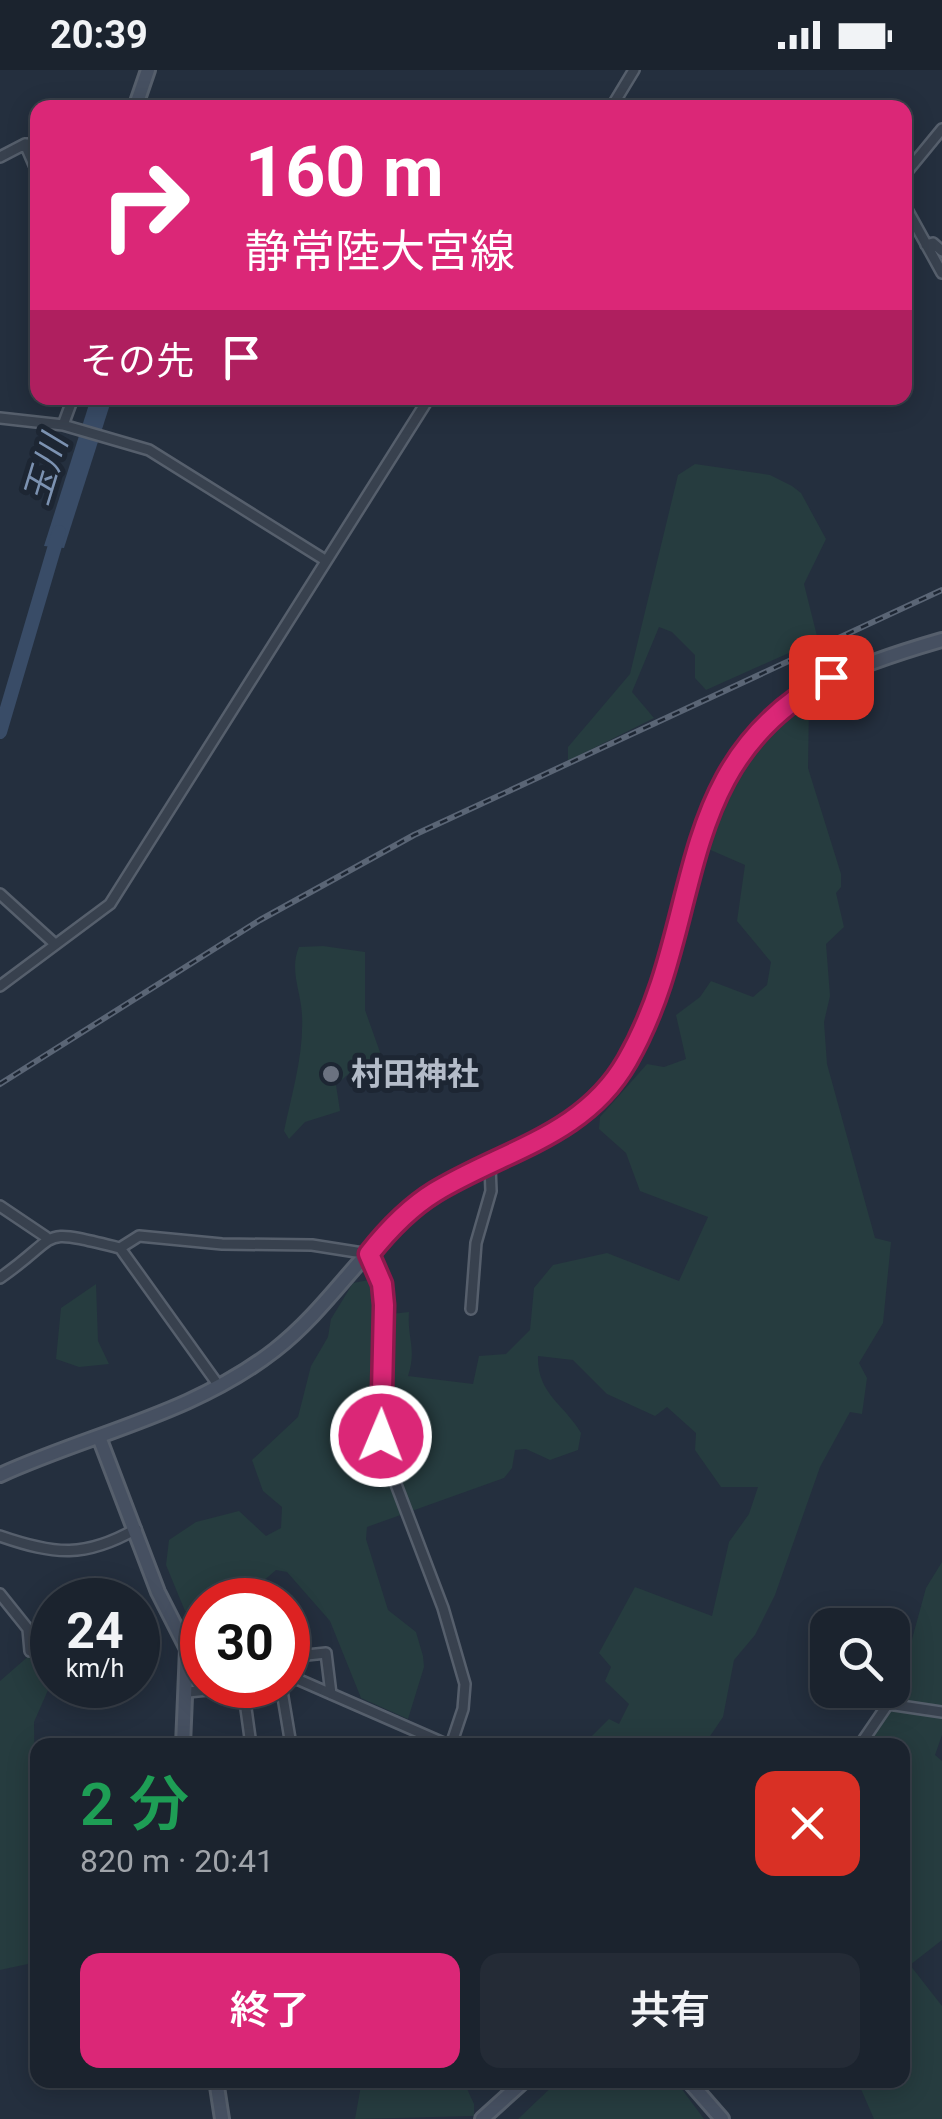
<!DOCTYPE html>
<html lang="ja">
<head>
<meta charset="utf-8">
<style>
  :root { --surface:#1b232e; --page:#242b36; --text:#f1f3f6; --muted:#a0a4aa; --line:#39404a; --accent:#db2777 }
  body { margin:0; font-family:Roboto,"Noto Sans JP",sans-serif; background:var(--page); color:var(--text); height:100vh; display:flex; flex-direction:column; font-size:38px; white-space:nowrap }
  * { box-sizing:border-box; margin:0 }
  p { font-size:32px; color:var(--muted) }
  .icon { flex:none; width:55px; height:55px; fill:none; stroke:currentColor; stroke-width:2; stroke-linecap:round; stroke-linejoin:round }
  .map { position:relative; flex:1; overflow:hidden }
  .drawer { position:absolute; left:30px; top:1668px; width:880px; height:350px; display:flex; flex-direction:column; background:var(--surface); border-radius:20px; box-shadow:0 5px 25px #0003,0 0 0 2px var(--line) }
  .drawer>* { flex:none }
  .top-card { position:absolute; left:30px; top:30px; width:882px; height:305px; border-radius:20px; box-shadow:0 5px 25px #0003,0 0 0 2px var(--line); background:#db2777; color:#fff; overflow:hidden }
  .buttons { position:absolute; left:810px; top:1538px; display:grid; gap:20px }
  .buttons a { display:grid; place-items:center; width:100px; height:100px; border-radius:20px; background:var(--surface); box-shadow:0 5px 25px #0003,0 0 0 2px var(--line); font-size:50px }
  .speed { position:absolute; left:30px; top:1508px; display:flex; gap:20px; font-size:50px; font-weight:700; text-align:center }
  .speed>* { display:grid; place-content:center; width:130px; height:130px; border-radius:50%; background:var(--surface); box-shadow:0 5px 25px #0003,0 0 0 2px var(--line); line-height:1 }
  .speed small { font-size:25px; font-weight:400 }
  .speed .limit { border:15px solid #d22; background:#fff; color:#111 }
  .pin { position:absolute; display:grid; place-items:center; width:85px; height:85px; color:#fff; margin:-42px; border-radius:20px; box-shadow:0 5px 15px #0006 }
  .me { position:absolute; width:110px; margin:-55px; rotate:1deg; stroke-linejoin:round; filter:drop-shadow(0 0 8px #0008) }
  .turn { display:flex; align-items:center; gap:35px; height:210px; padding:0 50px; font-size:45px }
  .turn .icon { width:130px; height:130px; stroke-width:2.5 }
  .turn b { display:block; font-size:70px; line-height:85px }
  .then { display:flex; align-items:center; height:95px; padding:0 50px; background:#0003; gap:20px; font-size:38px }
  .round { display:grid; place-items:center; flex:none; width:105px; height:105px; border-radius:20px; background:var(--page) }
  .head { display:flex; align-items:center; justify-content:space-between; height:170px; padding:0 50px }
  h1 { font-size:60px; font-weight:600; line-height:75px; color:#1e9e55 }
  .action { display:flex; gap:20px; margin-top:auto; padding:20px 50px }
  .action a { flex:1; height:115px; border-radius:20px; background:var(--accent); color:#fff; font-size:40px; font-weight:600; line-height:115px; text-align:center }
  .action a+a { background:var(--page); color:var(--text) }
  .status { display:flex; justify-content:space-between; align-items:center; height:70px; padding:0 50px; background:var(--surface); direction:ltr }
  .status svg { height:28px; fill:currentColor }
  .map>svg:first-child { display:block }
  .green { fill:#263c3f }
  .water { fill:#394c67 }
  .lines { fill:none; stroke-linecap:round; stroke-linejoin:round }
  .river { stroke:#394c67; stroke-width:14 }
  .street-casing { stroke:#565f6c; stroke-width:14 }
  .secondary-casing { stroke:#565f6c; stroke-width:18 }
  .street { stroke:#38414e; stroke-width:9 }
  .secondary { stroke:#465061; stroke-width:12 }
  .rail-casing { stroke:#5a6575; stroke-width:6 }
  .rail { stroke:#1d2633; stroke-width:2.5; stroke-dasharray:8; stroke-linecap:butt }
  .route-casing { stroke:#8e194d; stroke-width:25 }
  .route { stroke:#db2777; stroke-width:18 }
  .worship-dot { fill:#6b7280; stroke:#1d2633; stroke-width:4 }
  .labels { text-anchor:middle; dominant-baseline:central; stroke-width:10; stroke-linejoin:round; paint-order:stroke }
  .poi-label { font-size:32px; font-weight:bold; fill:#b4bcc9; stroke:#1d2633; text-anchor:start }
  .water-label { font-size:35px; font-style:italic; fill:#7c92b1; stroke:#1d2633 }
</style>
</head>
<body>
<div class="status"><b>20:39</b><svg viewBox="0 0 49 12"><path d="M0 12V9h3v3zM5 12V6h3v6zM10 12V3h3v9zM15 12V0h3v12zM26 1h20v11H26zM47 4h2v5h-2z"/></svg></div>
<div class="map">
<svg width="942" height="2049" viewBox="0 0 942 2049">
  <rect width="100%" height="100%" fill="#242f3e"/>
  <!-- green -->
  <path class="green" d="M695,394L770,405L792,416L801,423L826,469L804,514L818,570L706,620L695,608V585L672,562L659,557L632,622L654,648L568,691V677L630,604L678,405Z
    M809,635L808,698L841,804V817L836,823L844,857L826,874L830,926L824,952L827,994L875,1168L891,1172L883,1253L859,1293L867,1308L862,1344L850,1342L820,1397L775,1525L755,1565L734,1590L723,1647L704,1675H599L592,1666L609,1649L619,1654L629,1634L605,1611L611,1597L599,1583L635,1517L712,1546L729,1472L749,1444L758,1417H721L695,1380L696,1363L667,1337L655,1346L607,1324L573,1290L538,1286C537,1324 563,1333 581,1363L578,1380L550,1390L526,1379L515,1380L512,1398L504,1408L367,1457L366,1469L388,1540L416,1562L423,1586L424,1597L408,1649L361,1628L330,1551L287,1502L276,1500C252,1522 235,1530 202,1530V1543L185,1541L166,1495L169,1470L196,1452L239,1441L266,1466L281,1458L282,1437L263,1421L252,1390L298,1347L311,1296L328,1267L331,1249L353,1213L369,1210L379,1226L381,1245L409,1242C407,1269 417,1278 408,1306L473,1314L479,1286L506,1284L530,1260L534,1218L553,1195L607,1183L679,1211L708,1147L640,1121L626,1083L599,1059L600,1047L647,994L664,997L686,989L676,945L700,927L711,911L753,927L767,915L771,892L737,851L745,795L706,778C723,720 750,659 809,635Z
    M323,876L365,882V940L386,999L376,1004L354,999L336,1015L340,1041L305,1052L289,1069L284,1061C292,1023 304,984 302,945C301,921 289,900 299,877Z
    M96,1214L98,1271L109,1294L79,1297L56,1289L61,1238Z
    M942,1492V1665L935,1685L942,1691V1870L910,1895L942,1936V2049H874L857,2010H902V1675H867L899,1617L926,1518Z
    M52,1548V1611L34,1652L37,1892L0,1900V1611L39,1577L41,1561Z
    M362,2010H463L474,2034V2046L355,2049Z
    M559,2010H675L704,2049H518Z"/>
  <!-- water -->
  <path class="water" d="M91,328H112L64,478L44,476Z"/>
  <g class="lines">
    <!-- river -->
    <path class="river" d="M0,662L59,462"/>
    <defs>
      <path id="street" d="M611,38L634,0
        M25,74L38,104
        M0,87L25,74H38
        M905,104L942,59
        M905,136L942,203
        M926,175L933,173L942,181
        M0,348L63,355L149,380L325,490
        M63,355L73,328
        M0,824L55,874
        M0,916L110,834L429,328
        M0,1136L46,1167
        M120,1178L139,1166L222,1174L312,1175L369,1184L382,1214L384,1235L380,1348L386,1388L443,1538L465,1614L463,1639L451,1675
        M0,1208C65,1163 34,1157 120,1178L219,1316
        M471,1239L476,1173L491,1121L490,1096
        M0,1466C55,1485 85,1488 136,1459
        M0,1524L28,1559L30,1581
        M288,1587L326,1583L331,1624
        M288,1611L297,1609L448,1675
        M281,1615L291,1675
        M243,1617L251,1675
        M188,1622L258,1615
        M860,1675L888,1634L942,1642"/>
      <path id="secondary" d="M135,38L148,0
        M99,1367L158,1522L187,1579L183,1675
        M0,1405C92,1363 193,1344 275,1280C333,1235 369,1167 430,1126C488,1086 566,1076 610,1017C643,975 659,922 673,872C726,676 737,629 942,570
        M216,2010L222,2049
        M688,2010L722,2049
        M482,2049L525,2010"/>
    </defs>
    <!-- street casing -->
    <use href="#street" class="street-casing"/>
    <!-- secondary casing -->
    <use href="#secondary" class="secondary-casing"/>
    <!-- street -->
    <use href="#street" class="street"/>
    <!-- secondary -->
    <use href="#secondary" class="secondary"/>
    <defs>
      <path id="rail" d="M0,1014L260,850L414,765L942,520"/>
    </defs>
    <!-- rail casing -->
    <use href="#rail" class="rail-casing"/>
    <!-- rail -->
    <use href="#rail" class="rail"/>
  </g>
  <g class="lines">
    <defs>
      <path id="route" d="M381,1366L384,1235L382,1214L369,1184C388,1160 409,1138 435,1122C504,1080 584,1066 627,991C708,850 666,695 831,607"/>
    </defs>
    <!-- route casing -->
    <use href="#route" class="route-casing"/>
    <!-- route -->
    <use href="#route" class="route"/>
  </g>
  <!-- markers -->
  <circle class="worship-dot" cx="331" cy="1004" r="10"/>
  <g class="labels">
    <!-- poi labels -->
    <g class="poi-label">
      <text x="351" y="1004">村田神社</text>
    </g>
    <!-- water labels -->
    <g class="water-label">
      <text transform="translate(46 400) rotate(-73)">玉川</text>
    </g>
  </g>
</svg>
<div class="buttons">
<a><svg class="icon" aria-label="search" viewBox="0 0 24 24"><circle cx="10" cy="10" r="6"/><path d="M15 15l6 6"/></svg></a>
</div>
<div class="speed"><div>24<small>km/h</small></div><div class="limit">30</div></div>
<div class="pin" style="left:831px;top:607px;background:#d93025"><svg class="icon" aria-label="arrive" viewBox="0 0 24 24"><path d="M6 21V4h12l-3 4 3 4H6"/></svg></div>
<svg class="me" style="left:381px;top:1366px" viewBox="-20 -20 40 40"><circle r="17" fill="#db2777" stroke="#fff" stroke-width="3"/><path d="M0-11L8 9 0 5-8 9z" fill="#fff"/></svg>
<div class="top-card">
<div class="turn"><svg class="icon" aria-label="right" viewBox="0 0 24 24"><path d="M7 20v-9h11M14 6l5 5-5 5"/></svg><div><b>160 m</b>静常陸大宮線</div></div>
<div class="then">その先<svg class="icon" aria-label="arrive" viewBox="0 0 24 24"><path d="M6 21V4h12l-3 4 3 4H6"/></svg></div>
</div>
<section class="drawer">
<div class="head"><div><h1>2 分</h1><p>820 m · 20:41</p></div><a class="round" style="background:#d93025;color:#fff"><svg class="icon" aria-label="close" viewBox="0 0 24 24"><path d="M6 6l12 12M18 6L6 18"/></svg></a></div>
<div class="action"><a>終了</a><a>共有</a></div>
</section>
</div>
</body>
</html>
